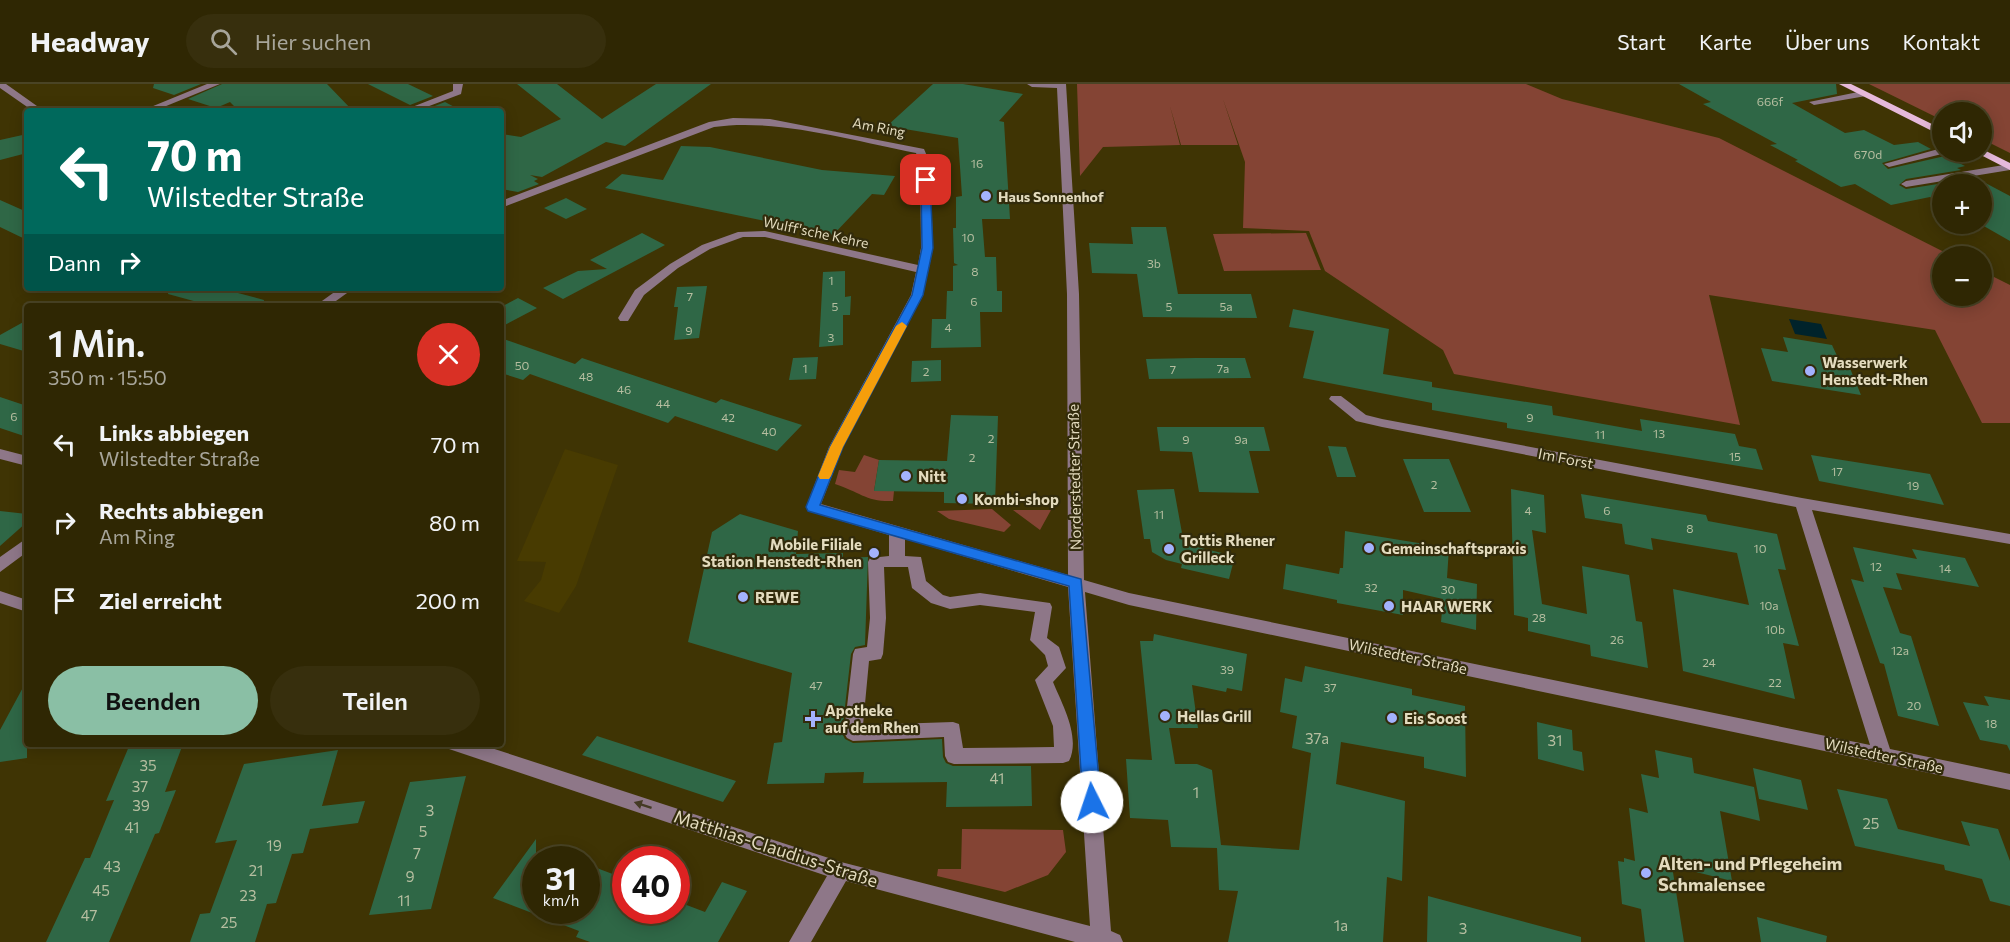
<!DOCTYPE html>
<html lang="de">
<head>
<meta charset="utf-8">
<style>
  :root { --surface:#2f2703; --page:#372f0d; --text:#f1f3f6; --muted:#a7a59a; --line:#4a4425; --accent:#8abfa5 }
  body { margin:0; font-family:Commissioner,sans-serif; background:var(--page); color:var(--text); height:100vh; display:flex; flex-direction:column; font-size:22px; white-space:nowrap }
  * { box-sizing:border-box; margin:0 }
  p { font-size:20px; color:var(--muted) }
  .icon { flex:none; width:33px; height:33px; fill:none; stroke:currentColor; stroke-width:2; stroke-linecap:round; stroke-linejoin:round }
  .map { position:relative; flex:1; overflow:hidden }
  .side { position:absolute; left:24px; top:219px; width:480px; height:444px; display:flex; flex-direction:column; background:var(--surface); border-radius:6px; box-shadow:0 3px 15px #0003,0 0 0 2px var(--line) }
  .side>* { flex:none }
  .banner { position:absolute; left:24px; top:24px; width:480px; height:183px; border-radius:6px; box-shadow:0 3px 15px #0003,0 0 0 2px var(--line); background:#00695c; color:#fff; overflow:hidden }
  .buttons { position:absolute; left:1932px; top:18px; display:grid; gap:12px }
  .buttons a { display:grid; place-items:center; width:60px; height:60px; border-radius:50%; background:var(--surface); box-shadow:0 3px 15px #0003,0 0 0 2px var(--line); font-size:30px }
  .speed { position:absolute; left:522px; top:762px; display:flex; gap:12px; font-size:30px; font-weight:700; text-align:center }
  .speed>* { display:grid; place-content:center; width:78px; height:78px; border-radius:50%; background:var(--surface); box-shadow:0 3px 15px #0003,0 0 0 2px var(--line); line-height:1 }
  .speed small { font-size:15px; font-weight:400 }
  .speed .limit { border:9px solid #d22; background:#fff; color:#111 }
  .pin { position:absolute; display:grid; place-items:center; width:51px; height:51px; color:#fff; margin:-26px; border-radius:12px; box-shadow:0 3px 9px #0006 }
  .me { position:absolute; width:66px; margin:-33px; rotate:356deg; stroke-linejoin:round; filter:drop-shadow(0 0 4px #0008) }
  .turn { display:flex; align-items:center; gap:21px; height:126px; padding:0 24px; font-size:27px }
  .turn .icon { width:78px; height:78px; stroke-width:2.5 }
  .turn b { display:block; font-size:42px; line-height:51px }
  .then { display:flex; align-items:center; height:57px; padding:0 24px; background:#0003; gap:12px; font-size:22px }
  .round { display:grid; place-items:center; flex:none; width:63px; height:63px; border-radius:32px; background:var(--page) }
  .head { display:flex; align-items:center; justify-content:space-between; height:102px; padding:0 24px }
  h1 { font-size:36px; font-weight:600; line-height:45px }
  .primary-button { display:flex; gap:12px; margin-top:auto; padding:12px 24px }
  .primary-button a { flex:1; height:69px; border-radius:36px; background:var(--accent); color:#111; font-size:24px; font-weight:600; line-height:69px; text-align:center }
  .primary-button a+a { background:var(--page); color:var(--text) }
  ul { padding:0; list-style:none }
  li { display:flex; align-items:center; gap:18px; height:78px; padding:0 24px }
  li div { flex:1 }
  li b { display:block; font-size:22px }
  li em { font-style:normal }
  header { display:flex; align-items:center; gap:36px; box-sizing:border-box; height:84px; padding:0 30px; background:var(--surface); border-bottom:2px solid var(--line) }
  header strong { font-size:28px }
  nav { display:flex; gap:33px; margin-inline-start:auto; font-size:21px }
  .search { width:420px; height:54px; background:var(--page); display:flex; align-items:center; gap:15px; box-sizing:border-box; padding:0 21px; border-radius:33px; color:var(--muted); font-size:22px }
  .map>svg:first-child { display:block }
  .built { fill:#483b01 }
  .green { fill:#844434 }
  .water { fill:#00232b }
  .building { fill:#2f6746 }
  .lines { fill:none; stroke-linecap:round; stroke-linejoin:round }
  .minor { fill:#8e7788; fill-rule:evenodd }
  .major { fill:#e6b9db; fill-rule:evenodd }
  .oneway { fill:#443a24 }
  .route { fill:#1a73e8; stroke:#114b97; stroke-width:1.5 }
  .slow { fill:#f59e0b }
  .poi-dot { fill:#a3b2fd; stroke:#322b0b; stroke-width:2 }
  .labels { text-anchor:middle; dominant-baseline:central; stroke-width:4.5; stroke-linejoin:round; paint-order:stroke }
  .number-label { font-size:12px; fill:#b6bea0 }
  .far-street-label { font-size:14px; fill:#e3dbbe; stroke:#322b0b }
  .far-poi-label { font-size:14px; font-weight:bold; fill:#e3dbbe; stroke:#322b0b; text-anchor:start }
  .poi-label { font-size:15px; font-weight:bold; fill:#e3dbbe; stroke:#322b0b; text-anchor:start }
  .street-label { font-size:15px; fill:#e3dbbe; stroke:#322b0b }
  .near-number-label { font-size:15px; fill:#b6bea0 }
  .near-street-label { font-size:18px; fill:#e3dbbe; stroke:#322b0b }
  .near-poi-label { font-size:18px; font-weight:bold; fill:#e3dbbe; stroke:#322b0b; text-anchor:start }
</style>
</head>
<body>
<header>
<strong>Headway</strong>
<div class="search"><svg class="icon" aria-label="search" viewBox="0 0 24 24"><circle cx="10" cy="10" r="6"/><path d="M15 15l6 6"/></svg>Hier suchen</div>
<nav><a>Start</a><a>Karte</a><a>Über uns</a><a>Kontakt</a></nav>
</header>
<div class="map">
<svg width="2010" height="858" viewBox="0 0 2010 858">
  <rect width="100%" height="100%" fill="#3f3404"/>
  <!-- built -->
  <path class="built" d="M565,365L618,381L576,502L559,529L524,517L541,496L546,478L517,477Z"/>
  <!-- green -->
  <path class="green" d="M1077,0H1526L1562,15L1719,54L1952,172H1942V212H1982V187L2010,201V339H1982L1935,246L1709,211L1740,341L1454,290L1443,266L1325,187L1309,147L1243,144L1245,78L1223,15L1238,61H1181L1170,22L1180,61L1103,63L1080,92Z
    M1869,0H2010V69L1982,55V28H1942V36Z
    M1306,149L1321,186L1224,187L1213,150Z
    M864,371L879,376L874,407H894L893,417C866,418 860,408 835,400L839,386L855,388Z
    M992,425L1011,441L1004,448L949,435L937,427Z
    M1013,426H1051L1040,446Z
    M962,745L1063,746L1066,768L1048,791L1005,808L937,792L938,785H961Z"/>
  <!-- water -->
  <path class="water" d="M1789,235L1821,240L1827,255L1795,250Z"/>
  <!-- building -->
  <path class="building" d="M154,0H201L174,11L153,4Z
    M222,0H327L353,27H239L230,18L216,24L188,15Z
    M368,0H408L433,12L410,21Z
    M517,0H557L602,35L656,0H711L625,62L606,58L542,93L530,91L538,95L534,97L539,100L518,108L501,105V50L521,53L561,35Z
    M933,0H963L1023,10L999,37L1004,38L1010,135H982L985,173H996L997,207H1002V228H980L981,263L931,264L932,235H946L947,207H953V182L958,181L954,179L953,144H956V113L962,112L958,54L887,42Z
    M1679,0H1836L1837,10L1792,19L1845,49L1864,46L1894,61L1918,58L1931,65L1882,79L1888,85L1945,72L1965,82L1957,84L1961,86L1906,95L1899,101L1906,105L1976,94L2010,112V157L1982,141V100H1942V120L1930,113L1891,121L1855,100L1841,103L1795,77L1798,76L1770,61L1777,60L1703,20L1711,18Z
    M445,18L462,27H422Z
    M27,50V69L0,76V56Z
    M681,62L710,63L822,86L895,92L884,111L872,110L833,151L605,104L622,90L663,96Z
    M566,114L587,125L566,135L544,124Z
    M0,116L27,128V156L0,143Z
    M1131,143H1166L1178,210H1251L1257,234L1143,233L1137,190L1092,189L1089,159L1133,160Z
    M642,149L665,161L563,215L543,204L578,187L607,185L590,176Z
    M845,187V213L851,212L850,231H843V261L819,263L823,188Z
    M707,202L699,254L674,256L678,223H674L677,203Z
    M169,204H219L264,216L263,222H212L168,210Z
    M518,214L537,224L501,243V223Z
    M1293,225L1389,245L1383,290L1432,298V303L1552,322L1553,331L1642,347L1640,335L1735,350L1739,362L1756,365L1763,386L1507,344V339L1432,326V319L1303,294L1314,247L1289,243Z
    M27,236V268L0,260V251Z
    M1783,253L1832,261L1839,276L1847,277L1861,311L1772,297L1761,264L1788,268Z
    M501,254L575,280L582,274L716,319L721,315L802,341L777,367L675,332L668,339L530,290L523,296L501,289Z
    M818,273L816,295L789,296L793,274Z
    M1195,274H1245L1251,294L1149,295L1146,275Z
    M941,276V297L911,298L912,277Z
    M0,313L27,322V353L0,344Z
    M951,331L998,332L995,420L944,419V408L874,407L879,376L947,377Z
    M1157,343H1264L1270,367H1249L1259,409L1199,408L1192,368L1160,367Z
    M1328,362L1346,363L1356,393H1337Z
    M1811,371L1930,390L1944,421L1819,397Z
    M1403,375H1449L1471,428H1424Z
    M1174,405L1184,460L1235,472L1229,495L1181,484L1182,480L1166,476L1152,468L1150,455H1144L1137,406Z
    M1511,405L1544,411L1546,449L1532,446L1542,520L1587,530L1582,482L1629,491L1636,537L1642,538L1648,584L1591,572L1590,561L1528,547V534L1514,531Z
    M1581,410L1706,431L1708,437L1777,450L1786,486L1778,485L1799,562L1783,559L1795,615L1683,587L1673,505L1749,521L1737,469L1651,454L1653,466L1625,460L1622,440L1585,434Z
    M0,427L27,430V438L0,462Z
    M740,430L798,447L796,470L843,469V474L868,473L865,561L855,563L851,570L842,649L845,655L853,659L942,655L943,673L946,679L953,682H1031L1032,722L946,723L947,698L863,699L864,688L825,689L824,699L767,700L774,659L782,658L792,589L688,558L712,448Z
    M1345,447L1449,464L1447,494L1477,500L1476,546L1441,538L1443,515L1403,506V531L1337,519V516L1283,505L1286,480L1339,490L1340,484H1343Z
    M1853,463L1917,475L1912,465L1965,474L1979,503L1896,489L1902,506L1883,503L1900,549L1911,552L1939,642L1898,632L1884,580L1880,579L1851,495L1864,498Z
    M1154,550L1247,570L1242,607L1227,604L1226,608L1192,601L1198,644H1169L1175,680H1197L1212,686L1221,761L1299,766L1311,669L1292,664L1297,632L1280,628L1285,594L1302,598L1305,582L1412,605V611L1465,622L1466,693L1424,684V673L1341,658L1336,700L1405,717L1402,797L1387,793L1383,858H1228L1238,807L1219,806L1217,764L1171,763L1168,736L1130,734L1126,675L1152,676L1140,557H1153Z
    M27,596V674L0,678V646Z
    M1984,612L2010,616V667L2007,661L1980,656L1963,618L1989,622Z
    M1537,638L1572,646L1573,666L1582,668L1584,687L1538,675Z
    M597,652L736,697L723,718L582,671Z
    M130,660H183L165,708L176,706L159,749L155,750L109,858H46L85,774H90L114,716L106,717Z
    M338,666L322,722L365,717L358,739L310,745L303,769L292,770L276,819L267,820L255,858H190L200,830L210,829L237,756L215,759L244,680Z
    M1655,666L1692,674L1694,689L1754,703L1760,737L1720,727L1732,797L1672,782L1684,858H1645L1641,825L1622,820L1618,777L1624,778V774L1635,777L1629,724L1648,729L1641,690L1659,694Z
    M1753,684L1801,696L1808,726L1759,715Z
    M466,692L431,825L369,831L410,698Z
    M1837,705L1887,715L1898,745L1970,762L1961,737L1998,745L2010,777V822L1990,817L1982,795L1945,786L1944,781L1855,762Z
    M536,755V826H586V780L626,795V826H676V817L705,828L722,798L747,807L718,858H590L576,853L579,847L493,814Z
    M1428,812L1581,853V858H1427Z
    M1757,833L1827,852L1826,858H1761Z"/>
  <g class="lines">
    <!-- minor -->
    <path class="minor" d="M0,0H6L44,27H33L0,4Z
      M207,0H220L154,27H141Z
      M453,0H463L461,10L416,27H402L453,7Z
      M1027,0H1066L1079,210L1084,496L1129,509L1870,661L1796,423L1382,343L1356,337L1329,315L1331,312H1341L1366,331L1382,335L1802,414L2010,450V460L1812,426L1890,665L2010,690V706L1129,521L1085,508L1111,847L1120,851L1123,858H1075L846,797L811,858H789L827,792L449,665L446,660H479L841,778L1090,842L1068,503L905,455V472L921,473L926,497L943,511L950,513L980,509L1050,519L1052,523L1047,554L1059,563L1066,584L1053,598C1062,620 1081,653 1069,677L1063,679L954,680L948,678L945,672L944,653L853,657L847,654L844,649L853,570L855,565L867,563L870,534L868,478L870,474L889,472V451L808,427L806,423L829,363L911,211L916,188L765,153H743L710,165L678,184L644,211L628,237H620L618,234L635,206L670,180L702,161L738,148L765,147L918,181L921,164L920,79L916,69C853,57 777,34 714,43L501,124V117L709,38L733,34L770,35L924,65L930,79L933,164L923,211L843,363L821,420L1068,491L1067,210L1057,4L1032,3ZM884,483H908L912,504L931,519L950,525L980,521L1035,528L1030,556L1045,571L1048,582L1035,596L1053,642L1054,663L963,664L959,640L953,638L863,641L869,577L881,575L883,570L886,534Z
      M1863,7L1868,10L1866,12L1814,21L1809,18Z
      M1942,64L1946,69L1889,83L1884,80Z
      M2010,80V86L1906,103L1901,100L1906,97Z
      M340,204H354L329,222H315Z
      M0,365L27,372V382L0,375Z
      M27,454V468L0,488V473Z
      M0,507L27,516V528L0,519Z"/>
    <!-- major -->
    <path class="major" d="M1839,0H1851L1942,45V52Z
      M1982,65L2010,79V86L1975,68H1982Z"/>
  </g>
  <!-- one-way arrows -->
  <defs><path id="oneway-solid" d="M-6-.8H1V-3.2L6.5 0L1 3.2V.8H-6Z" transform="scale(1.5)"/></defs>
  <use class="oneway" href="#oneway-solid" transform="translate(643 721) rotate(-162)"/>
  <!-- route -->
  <path class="route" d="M926,93L930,96L933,164L923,211L843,363L820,421L1081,495L1101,718L1098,724L1092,726L1086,724L1083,718L1069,502L808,427L806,423L830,363L912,211L922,164L921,96Z"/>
  <!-- slow -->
  <path class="slow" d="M902,238L907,242L843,363L831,392L829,395H820L818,392L830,363L896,242Z"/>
  <!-- markers -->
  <g class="poi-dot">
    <circle cx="986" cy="112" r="6"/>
    <circle cx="1810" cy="287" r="6"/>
    <circle cx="906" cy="392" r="6"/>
    <circle cx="962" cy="415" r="6"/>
    <circle cx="1369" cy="464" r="6"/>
    <circle cx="1169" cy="465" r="6"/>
    <circle cx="874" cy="469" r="6"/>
    <circle cx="743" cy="513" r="6"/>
    <circle cx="1389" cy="522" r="6"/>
    <circle cx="1165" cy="632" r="6"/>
    <circle cx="1392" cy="634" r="6"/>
    <path d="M810 626h6v6h6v6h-6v6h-6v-6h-6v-6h6z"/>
    <circle cx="1646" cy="789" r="6"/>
  </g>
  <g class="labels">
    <!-- number labels -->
    <g class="number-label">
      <text x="1770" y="17">666f</text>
      <text x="1868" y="70">670d</text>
      <text x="977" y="79">16</text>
      <text x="968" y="153">10</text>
      <text x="1154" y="179">3b</text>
      <text x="975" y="187">8</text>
      <text x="831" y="196">1</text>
      <text x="690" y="212">7</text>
      <text x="974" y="217">6</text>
      <text x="835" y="222">5</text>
      <text x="1169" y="222">5</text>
      <text x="1226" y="222">5a</text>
      <text x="948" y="243">4</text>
      <text x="689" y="246">9</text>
      <text x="831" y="253">3</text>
      <text x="522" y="281">50</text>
      <text x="805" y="284">1</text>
      <text x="1223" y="284">7a</text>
      <text x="1173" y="285">7</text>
      <text x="926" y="287">2</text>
      <text x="586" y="292">48</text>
      <text x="624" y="305">46</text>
      <text x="663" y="319">44</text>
      <text x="14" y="332">6</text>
      <text x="728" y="333">42</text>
      <text x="1530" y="333">9</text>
      <text x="769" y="347">40</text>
      <text x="1659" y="349">13</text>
      <text x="1600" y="350">11</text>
      <text x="991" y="354">2</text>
      <text x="1186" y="355">9</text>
      <text x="1241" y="355">9a</text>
      <text x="1735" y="372">15</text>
      <text x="972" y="373">2</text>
      <text x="1837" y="387">17</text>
      <text x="1434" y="400">2</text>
      <text x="1913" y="401">19</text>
      <text x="1528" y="426">4</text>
      <text x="1607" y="426">6</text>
      <text x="1159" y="430">11</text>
      <text x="1690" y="444">8</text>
      <text x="1760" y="464">10</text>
      <text x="1876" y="482">12</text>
      <text x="1945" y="484">14</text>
      <text x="1371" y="503">32</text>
      <text x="1448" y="505">30</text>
      <text x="1769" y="521">10a</text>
      <text x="1539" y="533">28</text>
      <text x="1775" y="545">10b</text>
      <text x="1617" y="555">26</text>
      <text x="1900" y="566">12a</text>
      <text x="1709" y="578">24</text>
      <text x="1227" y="585">39</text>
      <text x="1775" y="598">22</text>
      <text x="816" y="601">47</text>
      <text x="1330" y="603">37</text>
      <text x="1914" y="621">20</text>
      <text x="1991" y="639">18</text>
    </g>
    <!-- far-street labels -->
    <g class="far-street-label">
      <text transform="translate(879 43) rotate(11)">Am Ring</text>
      <text transform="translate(816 148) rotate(12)">Wulff'sche Kehre</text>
    </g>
    <!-- far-poi labels -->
    <g class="far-poi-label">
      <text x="998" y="112">Haus Sonnenhof</text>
    </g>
    <!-- poi labels -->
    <g class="poi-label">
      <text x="1822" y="278">Wasserwerk<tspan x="1822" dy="17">Henstedt-Rhen</tspan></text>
      <text x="918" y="392">Nitt</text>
      <text x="974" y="415">Kombi-shop</text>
      <text x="1181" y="456">Tottis Rhener<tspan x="1181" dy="17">Grilleck</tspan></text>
      <text x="862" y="460" text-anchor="end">Mobile Filiale<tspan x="862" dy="17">Station Henstedt-Rhen</tspan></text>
      <text x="1381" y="464">Gemeinschaftspraxis</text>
      <text x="755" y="513">REWE</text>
      <text x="1401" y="522">HAAR WERK</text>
      <text x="825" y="626">Apotheke<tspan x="825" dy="17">auf dem Rhen</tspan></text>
      <text x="1177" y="632">Hellas Grill</text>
      <text x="1404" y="634">Eis Soost</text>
    </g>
    <!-- street labels -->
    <g class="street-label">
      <text transform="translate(1566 374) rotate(11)">Im Forst</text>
      <text transform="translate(1074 393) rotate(-91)">Norderstedter Straße</text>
      <text transform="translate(1408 572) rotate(12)">Wilstedter Straße</text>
      <text transform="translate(1884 671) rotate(12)">Wilstedter Straße</text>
    </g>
    <!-- near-number labels -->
    <g class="near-number-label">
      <text x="1317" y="654">37a</text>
      <text x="1555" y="656">31</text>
      <text x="148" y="681">35</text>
      <text x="997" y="694">41</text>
      <text x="140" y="702">37</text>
      <text x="1196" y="708">1</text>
      <text x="141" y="721">39</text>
      <text x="430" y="726">3</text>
      <text x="1871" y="739">25</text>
      <text x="132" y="743">41</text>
      <text x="423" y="747">5</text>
      <text x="274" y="761">19</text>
      <text x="417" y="769">7</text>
      <text x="112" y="782">43</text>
      <text x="256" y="786">21</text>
      <text x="410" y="792">9</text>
      <text x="101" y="806">45</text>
      <text x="248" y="811">23</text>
      <text x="404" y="816">11</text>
      <text x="89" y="831">47</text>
      <text x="229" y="838">25</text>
      <text x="1341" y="841">1a</text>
      <text x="1463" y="844">3</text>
    </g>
    <!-- near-street labels -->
    <g class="near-street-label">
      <text transform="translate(776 764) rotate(18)">Matthias-Claudius-Straße</text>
    </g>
    <!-- near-poi labels -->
    <g class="near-poi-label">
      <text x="1658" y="779">Alten- und Pflegeheim<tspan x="1658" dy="21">Schmalensee</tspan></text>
    </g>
  </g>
</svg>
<div class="buttons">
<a><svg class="icon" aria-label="sound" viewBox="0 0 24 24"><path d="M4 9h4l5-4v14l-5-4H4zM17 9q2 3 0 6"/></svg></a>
<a>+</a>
<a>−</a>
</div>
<div class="speed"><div>31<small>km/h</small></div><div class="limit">40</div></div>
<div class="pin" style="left:926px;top:96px;background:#d93025"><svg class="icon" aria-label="arrive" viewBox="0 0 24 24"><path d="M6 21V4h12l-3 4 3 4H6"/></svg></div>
<svg class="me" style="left:1092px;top:718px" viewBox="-20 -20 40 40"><circle r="19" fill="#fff"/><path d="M0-13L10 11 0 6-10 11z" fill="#1a73e8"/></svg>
<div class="banner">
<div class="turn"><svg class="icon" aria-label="left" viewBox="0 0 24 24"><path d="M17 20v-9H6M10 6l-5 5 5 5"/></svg><div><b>70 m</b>Wilstedter Straße</div></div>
<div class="then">Dann<svg class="icon" aria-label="right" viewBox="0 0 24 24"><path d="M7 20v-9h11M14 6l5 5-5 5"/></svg></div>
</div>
<section class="side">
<div class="head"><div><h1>1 Min.</h1><p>350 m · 15:50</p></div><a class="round" style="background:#d93025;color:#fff"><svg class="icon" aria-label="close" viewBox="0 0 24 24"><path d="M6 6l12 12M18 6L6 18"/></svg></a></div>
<ul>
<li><svg class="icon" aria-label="left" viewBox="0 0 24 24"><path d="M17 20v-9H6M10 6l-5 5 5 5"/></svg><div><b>Links abbiegen</b><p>Wilstedter Straße</p></div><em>70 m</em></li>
<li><svg class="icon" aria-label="right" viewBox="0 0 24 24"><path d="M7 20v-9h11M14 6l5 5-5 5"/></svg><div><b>Rechts abbiegen</b><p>Am Ring</p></div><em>80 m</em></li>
<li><svg class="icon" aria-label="arrive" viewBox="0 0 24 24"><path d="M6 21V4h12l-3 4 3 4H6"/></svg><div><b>Ziel erreicht</b></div><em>200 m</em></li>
</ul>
<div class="primary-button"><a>Beenden</a><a>Teilen</a></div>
</section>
</div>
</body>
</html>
